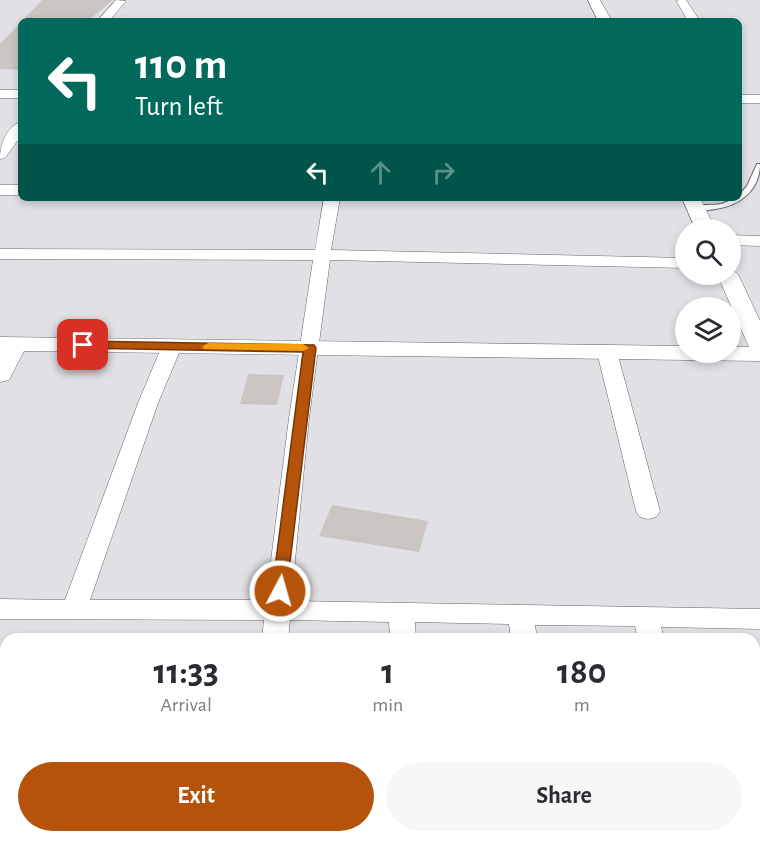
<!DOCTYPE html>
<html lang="en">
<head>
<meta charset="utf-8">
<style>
  :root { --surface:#fff; --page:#f7f7f7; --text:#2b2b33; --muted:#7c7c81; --accent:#b45309 }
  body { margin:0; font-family:"Alegreya Sans",sans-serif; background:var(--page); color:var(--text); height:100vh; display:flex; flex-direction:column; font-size:22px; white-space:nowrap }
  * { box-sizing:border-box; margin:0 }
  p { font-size:20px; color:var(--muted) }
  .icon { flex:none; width:33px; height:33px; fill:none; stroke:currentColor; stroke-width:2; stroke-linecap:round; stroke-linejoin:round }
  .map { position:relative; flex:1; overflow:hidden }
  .panel { position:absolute; left:0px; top:633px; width:760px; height:210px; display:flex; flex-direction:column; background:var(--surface); border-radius:18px 18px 0 0; box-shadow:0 3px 9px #0003 }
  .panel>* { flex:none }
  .hud { position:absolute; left:18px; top:18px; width:724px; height:183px; border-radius:9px; box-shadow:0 3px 9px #0003; background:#00695c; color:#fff; overflow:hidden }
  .controls { position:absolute; left:675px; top:219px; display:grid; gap:12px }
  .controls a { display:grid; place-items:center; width:66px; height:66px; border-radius:50%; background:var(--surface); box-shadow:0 3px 9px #0003; font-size:30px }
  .pin { position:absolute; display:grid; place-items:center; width:51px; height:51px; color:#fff; margin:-26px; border-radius:12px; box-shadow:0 3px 9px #0006 }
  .me { position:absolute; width:66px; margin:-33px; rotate:6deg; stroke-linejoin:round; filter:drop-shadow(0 0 4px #0008) }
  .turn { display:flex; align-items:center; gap:21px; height:126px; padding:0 18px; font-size:27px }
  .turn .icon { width:78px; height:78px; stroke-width:2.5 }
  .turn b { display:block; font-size:42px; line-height:51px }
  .lanes { display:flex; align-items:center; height:57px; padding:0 18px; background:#0003; justify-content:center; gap:30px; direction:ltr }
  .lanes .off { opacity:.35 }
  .eta { display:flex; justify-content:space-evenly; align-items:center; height:102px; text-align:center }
  .eta b { font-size:36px; font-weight:600; line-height:42px }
  .primary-button { display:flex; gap:12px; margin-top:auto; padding:12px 18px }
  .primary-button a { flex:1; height:69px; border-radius:36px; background:var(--accent); color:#fff; font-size:24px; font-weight:600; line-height:69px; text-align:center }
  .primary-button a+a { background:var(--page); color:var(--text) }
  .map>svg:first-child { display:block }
  .building { fill:#cac5c2 }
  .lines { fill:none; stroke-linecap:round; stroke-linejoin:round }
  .service-casing { stroke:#67676b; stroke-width:2 }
  .minor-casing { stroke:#67676b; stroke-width:1 }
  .tertiary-casing { stroke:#67676b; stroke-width:1 }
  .service { fill:#fff; fill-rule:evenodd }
  .minor { fill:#fff; fill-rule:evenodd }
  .tertiary { fill:#fff; fill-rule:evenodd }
  .route { fill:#b45309; stroke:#753606; stroke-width:1.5 }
  .slow { fill:#f59e0b }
</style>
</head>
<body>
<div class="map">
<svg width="760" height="843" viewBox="0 0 760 843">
  <rect width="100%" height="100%" fill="#e0e0e5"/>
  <!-- building -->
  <path class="building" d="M42,0H113L88,21H22Z
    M21,22V70L0,69V44Z
    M248,374L284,375L277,405L240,404Z
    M332,505L428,521L419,552L319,536Z"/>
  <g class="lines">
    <defs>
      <path id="service" d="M757,164H760C760,190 740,206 715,209C707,210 698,212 692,208C700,203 712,206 721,204C728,202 733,198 740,198V194L747,186Z"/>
      <path id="minor" d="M116,0L126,1L109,21H97Z
        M678,0H686L700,21H688L677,2Z
        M0,90H21V98H0Z
        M740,95H760V103H740Z
        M21,122V136L5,158L0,159C0,146 6,126 21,122Z
        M0,185H21V195H0Z
        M324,198H340L331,250L686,258V268L330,260L309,418L291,601L760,609V629L661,627L664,639H638L635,626L535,625L537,639H511L509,624L415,622L416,639H390L389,622L290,620L288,639H262L264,620L0,619V599L65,600L138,403L162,346L172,340L182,346L158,403L90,600H266L289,418L313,260L0,259V249L315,250Z
        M730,235L760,236V246L730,245Z
        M607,346L617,352L660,511L656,517L648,519L640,517L636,511L597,352Z
        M240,837H272V843H240Z
        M389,837H421V843H389Z
        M533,837H565L566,843H534Z
        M682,837H714L715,843H683Z"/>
      <path id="tertiary" d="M588,0H600L612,21H598Z
        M682,198H700L716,230H696Z
        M730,269L738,274L760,321V361L24,351L9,380L0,382V337L686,346V352H730V347H749L717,274H730Z"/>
    </defs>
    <!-- service casing -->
    <use href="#service" class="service-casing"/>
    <!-- minor casing -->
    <use href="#minor" class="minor-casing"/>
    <!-- tertiary casing -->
    <use href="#tertiary" class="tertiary-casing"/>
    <!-- service -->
    <use href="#service" class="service"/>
    <!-- minor -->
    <use href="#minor" class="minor"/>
    <!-- tertiary -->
    <use href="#tertiary" class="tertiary"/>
  </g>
  <!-- route -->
  <path class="route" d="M83,341L314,345L316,348L286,595L280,597L272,591L303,352L78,348V342Z"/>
  <!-- slow -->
  <path class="slow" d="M208,343L303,344L309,348L303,351L204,349L202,347Z"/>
</svg>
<div class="controls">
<a><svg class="icon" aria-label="search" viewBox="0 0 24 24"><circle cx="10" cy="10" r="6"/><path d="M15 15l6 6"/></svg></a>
<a><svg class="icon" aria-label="layers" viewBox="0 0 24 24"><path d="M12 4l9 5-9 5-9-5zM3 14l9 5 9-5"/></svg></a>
</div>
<div class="pin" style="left:83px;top:345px;background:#d93025"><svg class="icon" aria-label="arrive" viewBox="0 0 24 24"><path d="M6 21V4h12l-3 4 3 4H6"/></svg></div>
<svg class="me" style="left:280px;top:591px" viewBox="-20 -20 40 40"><circle r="17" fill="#b45309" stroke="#fff" stroke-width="3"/><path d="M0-11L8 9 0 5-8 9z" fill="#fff"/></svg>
<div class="hud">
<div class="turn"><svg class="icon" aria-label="left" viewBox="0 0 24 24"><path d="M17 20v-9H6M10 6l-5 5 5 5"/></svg><div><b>110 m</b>Turn left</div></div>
<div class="lanes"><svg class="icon" aria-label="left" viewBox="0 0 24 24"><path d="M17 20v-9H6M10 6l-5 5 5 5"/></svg><svg class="icon off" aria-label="ahead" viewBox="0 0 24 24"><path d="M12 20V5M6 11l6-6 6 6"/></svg><svg class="icon off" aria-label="right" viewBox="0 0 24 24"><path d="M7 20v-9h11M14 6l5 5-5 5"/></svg></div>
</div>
<section class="panel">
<div class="eta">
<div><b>11:33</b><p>Arrival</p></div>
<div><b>1</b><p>min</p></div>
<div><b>180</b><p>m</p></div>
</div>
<div class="primary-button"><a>Exit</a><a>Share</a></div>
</section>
</div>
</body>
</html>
